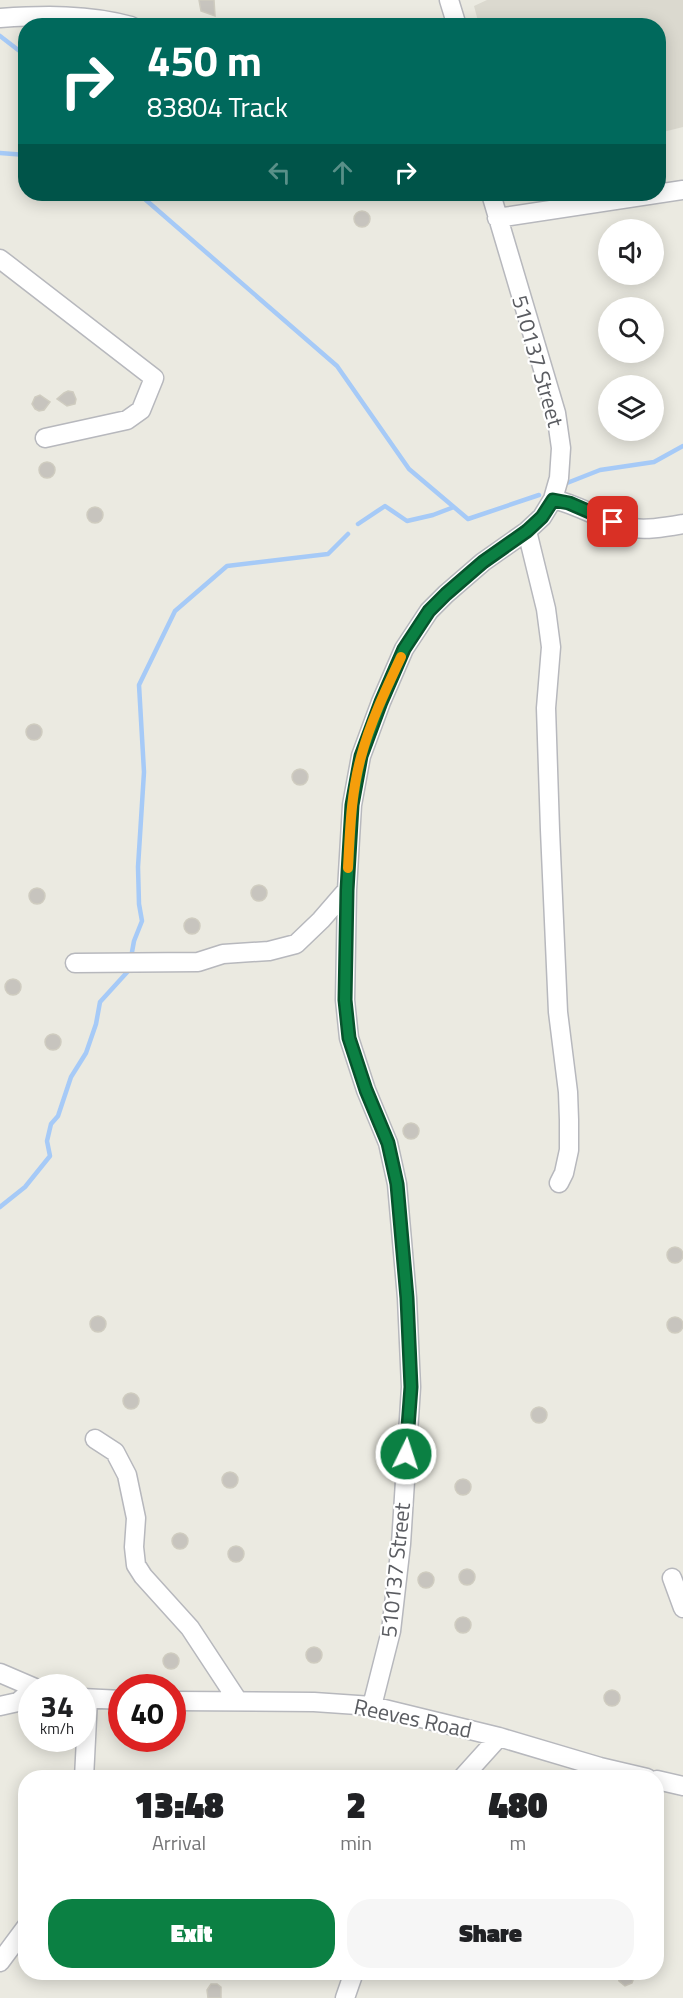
<!DOCTYPE html>
<html lang="en">
<head>
<meta charset="utf-8">
<style>
  :root { --surface:#fff; --page:#f6f6f6; --text:#202124; --muted:#757577; --accent:#0b8043 }
  body { margin:0; font-family:"Titillium Web",sans-serif; background:var(--page); color:var(--text); height:100vh; display:flex; flex-direction:column; font-size:22px; white-space:nowrap }
  * { box-sizing:border-box; margin:0 }
  p { font-size:20px; color:var(--muted) }
  .icon { flex:none; width:33px; height:33px; fill:none; stroke:currentColor; stroke-width:2; stroke-linecap:round; stroke-linejoin:round }
  .map { position:relative; flex:1; overflow:hidden }
  .side { position:absolute; left:18px; top:1770px; width:646px; height:210px; display:flex; flex-direction:column; background:var(--surface); border-radius:24px; box-shadow:0 3px 15px #0003 }
  .side>* { flex:none }
  .guide { position:absolute; left:18px; top:18px; width:648px; height:183px; border-radius:24px; box-shadow:0 3px 15px #0003; background:#00695c; color:#fff; overflow:hidden }
  .buttons { position:absolute; left:598px; top:219px; display:grid; gap:12px }
  .buttons a { display:grid; place-items:center; width:66px; height:66px; border-radius:50%; background:var(--surface); box-shadow:0 3px 15px #0003; font-size:30px }
  .speed { position:absolute; left:18px; top:1674px; display:flex; gap:12px; font-size:30px; font-weight:700; text-align:center }
  .speed>* { display:grid; place-content:center; width:78px; height:78px; border-radius:50%; background:var(--surface); box-shadow:0 3px 15px #0003; line-height:1 }
  .speed small { font-size:15px; font-weight:400 }
  .speed .limit { border:9px solid #d22; background:#fff; color:#111 }
  .pin { position:absolute; display:grid; place-items:center; width:51px; height:51px; color:#fff; margin:-26px; border-radius:12px; box-shadow:0 3px 9px #0006 }
  .me { position:absolute; width:66px; margin:-33px; rotate:4deg; stroke-linejoin:round; filter:drop-shadow(0 0 4px #0008) }
  .turn { display:flex; align-items:center; gap:21px; height:126px; padding:0 30px; font-size:27px }
  .turn .icon { width:78px; height:78px; stroke-width:2.5 }
  .turn b { display:block; font-size:42px; line-height:51px }
  .lanes { display:flex; align-items:center; height:57px; padding:0 30px; background:#0003; justify-content:center; gap:30px; direction:ltr }
  .lanes .off { opacity:.35 }
  .eta { display:flex; justify-content:space-evenly; align-items:center; height:102px; text-align:center }
  .eta b { font-size:36px; font-weight:800; line-height:42px }
  .button { display:flex; gap:12px; margin-top:auto; padding:12px 30px }
  .button a { flex:1; height:69px; border-radius:24px; background:var(--accent); color:#fff; font-size:24px; font-weight:800; line-height:69px; text-align:center }
  .button a+a { background:var(--page); color:var(--text) }
  .map>svg:first-child { display:block }
  .education { fill:#dbd9cf }
  .lines { fill:none; stroke-linecap:round; stroke-linejoin:round }
  .stream { stroke:#a6caf7; stroke-width:4.5 }
  .building { fill:#c7c4be; stroke:#cfccc0; stroke-width:1.5 }
  .minor-casing { stroke:#b7b8bd; stroke-width:21 }
  .minor { stroke:#fff; stroke-width:18 }
  .route-casing { stroke:#07532c; stroke-width:15 }
  .route { stroke:#0b8043; stroke-width:10 }
  .slow { stroke:#f59e0b; stroke-width:10 }
  .labels { text-anchor:middle; dominant-baseline:central; stroke-width:4.5; stroke-linejoin:round; paint-order:stroke }
  .street-label { font-size:22px; fill:#5a5c61; stroke:#fff }
</style>
</head>
<body>
<div class="map">
<svg width="683" height="1998" viewBox="0 0 683 1998">
  <rect width="100%" height="100%" fill="#ebeae1"/>
  <!-- education -->
  <path class="education" d="M487,0H683V127L659,133L658,26L479,25L474,6Z"/>
  <g class="lines">
    <!-- stream -->
    <path class="stream" d="M0,36L26,56
      M0,153L26,155
      M139,194L337,366L409,469L468,519L539,495
      M567,483L600,470L654,462L683,446
      M358,524L385,506L407,521L433,515L454,507
      M134,959L132,952L134,941L142,921L139,904L138,867L144,772L139,685L175,611L227,566L328,554L348,534
      M0,1207L25,1187L50,1156L47,1141L51,1124L58,1116L71,1077L86,1053L96,1024L100,1002L130,969"/>
  </g>
  <!-- building -->
  <path class="building" d="M199,0H214L215,16L201,11Z
    M354 219a8 8 0 1 1 16 0a8 8 0 1 1-16 0Z
    M68,391L73,392L76,399L75,404L67,406L57,399L64,393Z
    M40,395L50,402L44,410L39,411L35,409L32,404L35,397Z
    M39 470a8 8 0 1 1 16 0a8 8 0 1 1-16 0Z
    M87 515a8 8 0 1 1 16 0a8 8 0 1 1-16 0Z
    M26 732a8 8 0 1 1 16 0a8 8 0 1 1-16 0Z
    M292 777a8 8 0 1 1 16 0a8 8 0 1 1-16 0Z
    M251 893a8 8 0 1 1 16 0a8 8 0 1 1-16 0Z
    M29 896a8 8 0 1 1 16 0a8 8 0 1 1-16 0Z
    M184 926a8 8 0 1 1 16 0a8 8 0 1 1-16 0Z
    M5 987a8 8 0 1 1 16 0a8 8 0 1 1-16 0Z
    M45 1042a8 8 0 1 1 16 0a8 8 0 1 1-16 0Z
    M403 1131a8 8 0 1 1 16 0a8 8 0 1 1-16 0Z
    M667 1255a8 8 0 1 1 16 0a8 8 0 1 1-16 0Z
    M90 1324a8 8 0 1 1 16 0a8 8 0 1 1-16 0Z
    M667 1325a8 8 0 1 1 16 0a8 8 0 1 1-16 0Z
    M123 1401a8 8 0 1 1 16 0a8 8 0 1 1-16 0Z
    M531 1415a8 8 0 1 1 16 0a8 8 0 1 1-16 0Z
    M222 1480a8 8 0 1 1 16 0a8 8 0 1 1-16 0Z
    M455 1487a8 8 0 1 1 16 0a8 8 0 1 1-16 0Z
    M172 1541a8 8 0 1 1 16 0a8 8 0 1 1-16 0Z
    M228 1554a8 8 0 1 1 16 0a8 8 0 1 1-16 0Z
    M459 1577a8 8 0 1 1 16 0a8 8 0 1 1-16 0Z
    M418 1580a8 8 0 1 1 16 0a8 8 0 1 1-16 0Z
    M455 1625a8 8 0 1 1 16 0a8 8 0 1 1-16 0Z
    M306 1655a8 8 0 1 1 16 0a8 8 0 1 1-16 0Z
    M163 1661a8 8 0 1 1 16 0a8 8 0 1 1-16 0Z
    M604 1698a8 8 0 1 1 16 0a8 8 0 1 1-16 0Z
    M617,1972H636L632,1983L625,1986L619,1981Z
    M211,1984H217L221,1987V1998H208L207,1990Z"/>
  <g class="lines">
    <defs>
      <path id="minor" d="M449,0L457,26
        M0,18C43,15 89,14 131,26
        M497,218L683,190
        M0,259L154,378L141,410L127,420L45,438
        M553,499C579,505 601,520 627,527C644,531 666,527 683,524
        M527,531L546,609L551,647L546,708L550,830L558,1012L568,1092L569,1120V1150L564,1173L559,1183
        M75,963L198,962L223,954L269,951L296,944L321,920L347,890
        M95,1439L115,1452L127,1475L136,1518L134,1547L136,1565L143,1576L190,1628L238,1701
        M672,1578L683,1608
        M0,1673L35,1688
        M82,1698L122,1700
        M172,1701L314,1702L372,1706L499,1737L600,1767L647,1778
        M0,1706L18,1702L32,1690
        M372,1706L391,1631L401,1544L411,1387L407,1298L397,1184L388,1143L366,1090L349,1038L345,1000L347,890L352,805L361,756L381,702L404,649L429,611L446,594L483,562L527,531L542,517L553,499L559,478L561,448L556,413L491,194
        M84,1778L88,1699
        M462,1778L499,1737
        M657,1780L683,1786
        M0,1962L26,1927
        M345,1998L354,1972"/>
    </defs>
    <!-- minor casing -->
    <use href="#minor" class="minor-casing"/>
    <!-- minor -->
    <use href="#minor" class="minor"/>
  </g>
  <g class="lines">
    <defs>
      <path id="route" d="M406,1454L411,1387L407,1298L397,1184L388,1143L366,1090L349,1038L345,1000L347,890L352,805L361,756L381,702L404,649L429,611L446,594L483,562L527,531L542,517L553,500L569,503L613,522"/>
    </defs>
    <!-- route casing -->
    <use href="#route" class="route-casing"/>
    <!-- route -->
    <use href="#route" class="route"/>
    <!-- slow -->
    <path class="slow" d="M348,868C350,831 351,793 361,757C370,723 386,689 401,657"/>
  </g>
  <g class="labels">
    <!-- street labels -->
    <g class="street-label">
      <text transform="translate(538 361) rotate(74)">510137 Street</text>
      <text transform="translate(395 1570) rotate(-84)">510137 Street</text>
      <text transform="translate(413 1718) rotate(12)">Reeves Road</text>
    </g>
  </g>
</svg>
<div class="buttons">
<a><svg class="icon" aria-label="sound" viewBox="0 0 24 24"><path d="M4 9h4l5-4v14l-5-4H4zM17 9q2 3 0 6"/></svg></a>
<a><svg class="icon" aria-label="search" viewBox="0 0 24 24"><circle cx="10" cy="10" r="6"/><path d="M15 15l6 6"/></svg></a>
<a><svg class="icon" aria-label="layers" viewBox="0 0 24 24"><path d="M12 4l9 5-9 5-9-5zM3 14l9 5 9-5"/></svg></a>
</div>
<div class="speed"><div>34<small>km/h</small></div><div class="limit">40</div></div>
<div class="pin" style="left:613px;top:522px;background:#d93025"><svg class="icon" aria-label="arrive" viewBox="0 0 24 24"><path d="M6 21V4h12l-3 4 3 4H6"/></svg></div>
<svg class="me" style="left:406px;top:1454px" viewBox="-20 -20 40 40"><circle r="17" fill="#0b8043" stroke="#fff" stroke-width="3"/><path d="M0-11L8 9 0 5-8 9z" fill="#fff"/></svg>
<div class="guide">
<div class="turn"><svg class="icon" aria-label="right" viewBox="0 0 24 24"><path d="M7 20v-9h11M14 6l5 5-5 5"/></svg><div><b>450 m</b>83804 Track</div></div>
<div class="lanes"><svg class="icon off" aria-label="left" viewBox="0 0 24 24"><path d="M17 20v-9H6M10 6l-5 5 5 5"/></svg><svg class="icon off" aria-label="ahead" viewBox="0 0 24 24"><path d="M12 20V5M6 11l6-6 6 6"/></svg><svg class="icon" aria-label="right" viewBox="0 0 24 24"><path d="M7 20v-9h11M14 6l5 5-5 5"/></svg></div>
</div>
<section class="side">
<div class="eta">
<div><b>13:48</b><p>Arrival</p></div>
<div><b>2</b><p>min</p></div>
<div><b>480</b><p>m</p></div>
</div>
<div class="button"><a>Exit</a><a>Share</a></div>
</section>
</div>
</body>
</html>
